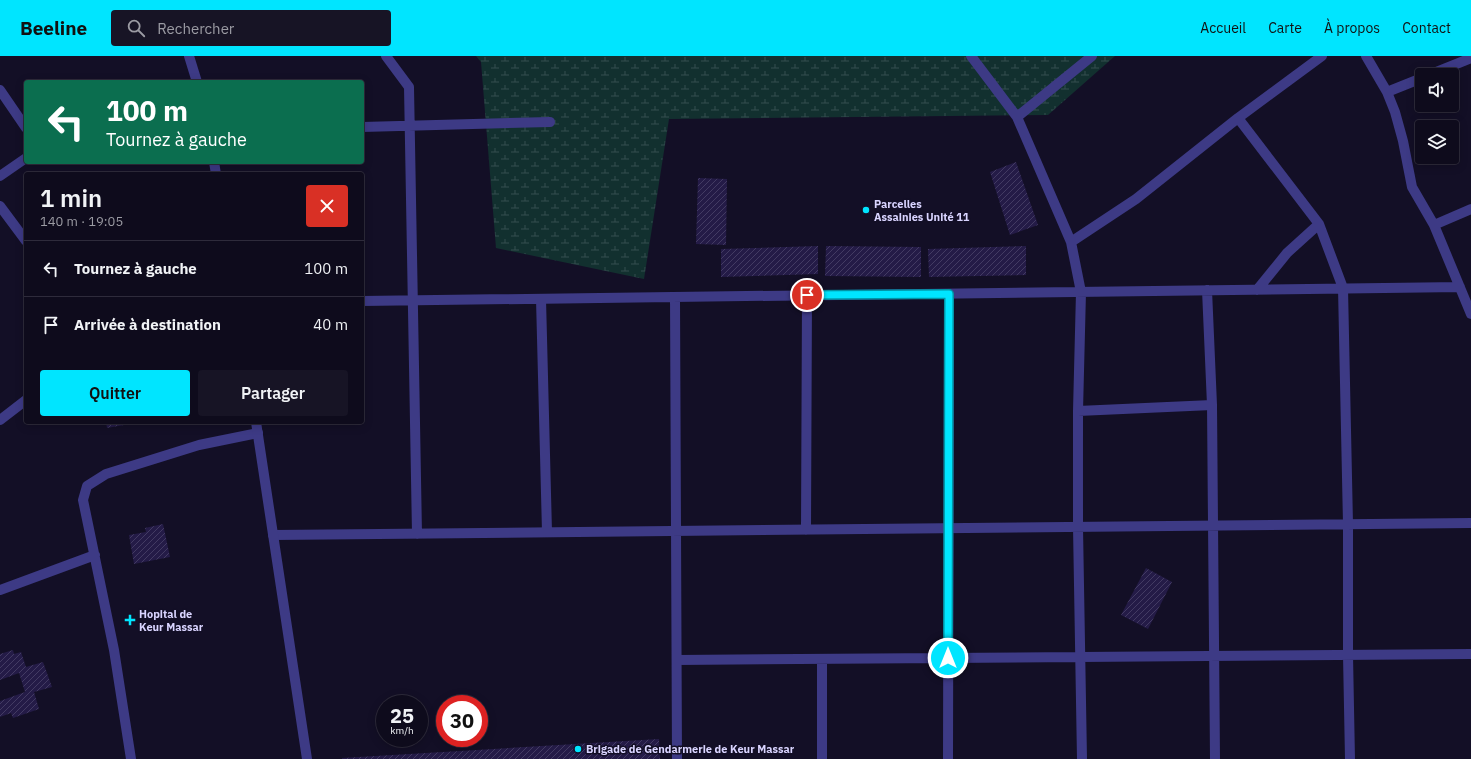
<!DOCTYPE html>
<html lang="fr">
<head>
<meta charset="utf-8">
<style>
  :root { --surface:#0e0b1c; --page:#171425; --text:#f1f3f6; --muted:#9b9ba3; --line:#2e2b3b; --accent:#00e5ff }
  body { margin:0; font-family:"IBM Plex Sans",sans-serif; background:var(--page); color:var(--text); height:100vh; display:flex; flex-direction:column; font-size:15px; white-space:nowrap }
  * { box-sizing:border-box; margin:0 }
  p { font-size:13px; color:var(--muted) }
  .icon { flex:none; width:22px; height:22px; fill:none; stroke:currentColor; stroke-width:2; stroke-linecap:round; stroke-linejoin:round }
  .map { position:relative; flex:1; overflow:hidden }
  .sheet { position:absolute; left:24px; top:116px; width:340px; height:252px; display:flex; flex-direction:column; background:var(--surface); border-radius:4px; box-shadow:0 2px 10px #0003,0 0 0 1px var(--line) }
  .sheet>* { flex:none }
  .guide { position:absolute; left:24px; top:24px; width:340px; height:84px; border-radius:4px; box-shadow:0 2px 10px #0003,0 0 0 1px var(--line); background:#0b6e4f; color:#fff; overflow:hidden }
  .tools { position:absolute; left:1415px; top:12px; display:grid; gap:8px }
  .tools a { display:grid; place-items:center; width:44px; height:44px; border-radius:4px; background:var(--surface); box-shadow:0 2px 10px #0003,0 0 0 1px var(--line); font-size:20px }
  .speed { position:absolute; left:376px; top:639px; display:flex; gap:8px; font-size:20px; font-weight:700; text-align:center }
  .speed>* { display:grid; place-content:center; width:52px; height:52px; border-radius:50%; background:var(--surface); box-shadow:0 2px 10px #0003,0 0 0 1px var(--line); line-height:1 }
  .speed small { font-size:10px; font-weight:400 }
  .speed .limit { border:6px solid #d22; background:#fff; color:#111 }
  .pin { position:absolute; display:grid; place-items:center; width:34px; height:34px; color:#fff; margin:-17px; border:2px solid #fff; border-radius:50%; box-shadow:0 1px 4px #0007 }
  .me { position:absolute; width:44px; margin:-22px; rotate:0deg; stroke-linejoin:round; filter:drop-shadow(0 0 3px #0008) }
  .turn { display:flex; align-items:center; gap:14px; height:84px; padding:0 16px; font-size:18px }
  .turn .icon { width:52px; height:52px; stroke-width:2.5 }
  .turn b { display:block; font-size:28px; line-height:34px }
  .round { display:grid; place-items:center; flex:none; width:42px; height:42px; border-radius:4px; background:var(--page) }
  .overview { display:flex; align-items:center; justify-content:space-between; height:68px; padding:0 16px }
  h1 { font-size:24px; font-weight:600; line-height:30px }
  .primary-button { display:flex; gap:8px; margin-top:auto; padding:8px 16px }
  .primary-button a { flex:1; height:46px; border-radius:4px; background:var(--accent); color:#111; font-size:16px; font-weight:600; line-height:46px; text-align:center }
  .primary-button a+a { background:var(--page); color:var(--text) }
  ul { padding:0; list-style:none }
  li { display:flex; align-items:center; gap:12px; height:56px; padding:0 16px; border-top:1px solid var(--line) }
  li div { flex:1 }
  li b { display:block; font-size:15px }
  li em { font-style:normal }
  header { display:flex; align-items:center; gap:24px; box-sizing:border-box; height:56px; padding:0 20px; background:var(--accent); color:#111 }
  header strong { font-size:19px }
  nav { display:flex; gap:22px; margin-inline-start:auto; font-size:14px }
  .search { width:280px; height:36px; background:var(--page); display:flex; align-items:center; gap:10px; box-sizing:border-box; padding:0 14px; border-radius:4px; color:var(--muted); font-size:15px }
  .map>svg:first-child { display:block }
  .wetland { fill:url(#wetland-marsh) }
  .building { fill:url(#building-hatch) }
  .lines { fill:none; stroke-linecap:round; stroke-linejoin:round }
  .service { stroke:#3d3a85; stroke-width:10 }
  .minor { stroke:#3d3a85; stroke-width:10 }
  .tertiary { stroke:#3d3a85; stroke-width:10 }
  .route-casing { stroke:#0095a6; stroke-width:10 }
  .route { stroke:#00e5ff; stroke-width:7 }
  .poi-dot { fill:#00e5ff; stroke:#130f26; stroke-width:1.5 }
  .labels { text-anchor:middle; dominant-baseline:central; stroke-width:3; stroke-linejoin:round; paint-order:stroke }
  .poi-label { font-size:11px; font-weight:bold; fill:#d9d4ff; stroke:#130f26; text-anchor:start }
</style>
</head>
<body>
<header>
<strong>Beeline</strong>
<div class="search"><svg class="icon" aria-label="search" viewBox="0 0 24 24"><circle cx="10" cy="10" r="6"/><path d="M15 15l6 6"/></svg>Rechercher</div>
<nav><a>Accueil</a><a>Carte</a><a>À propos</a><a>Contact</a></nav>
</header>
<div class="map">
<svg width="1471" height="703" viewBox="0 0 1471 703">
  <defs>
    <pattern id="wetland-marsh" width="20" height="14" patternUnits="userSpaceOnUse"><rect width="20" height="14" fill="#12302f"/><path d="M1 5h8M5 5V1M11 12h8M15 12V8" fill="none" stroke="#344d4e"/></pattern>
    <pattern id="building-hatch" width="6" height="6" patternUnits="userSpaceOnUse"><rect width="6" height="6" fill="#241b47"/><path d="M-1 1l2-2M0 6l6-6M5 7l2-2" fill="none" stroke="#433b63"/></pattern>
  </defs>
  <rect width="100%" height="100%" fill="#130f26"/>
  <!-- wetland -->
  <path class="wetland" d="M476,0H1115L1048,59L669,63L644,223L496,192L481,6Z"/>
  <!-- building -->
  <path class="building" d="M1016,106L1038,169L1010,179L990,116Z
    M698,122L727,123L726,189L696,188Z
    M818,190V218L721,221V193Z
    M826,190L921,191V221L825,220Z
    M1026,190V219L929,221L928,193Z
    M106,366H135V367L107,372Z
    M163,468L170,501L134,508L129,479L146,476L145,472Z
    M1146,512L1172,526L1148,573L1121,559Z
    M13,594L14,598L21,596L26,611L43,606L52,631L34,636L39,653L13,662L11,657L0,661V645L25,636L19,617L0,624V598Z
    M659,683L660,703H342V702Z"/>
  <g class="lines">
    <!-- service -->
    <path class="service" d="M0,534L95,499
      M131,703L114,594L83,444L87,430L106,418L199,389L258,377"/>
    <!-- minor -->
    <path class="minor" d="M386,0L409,31L417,478
      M971,0L1017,61L1071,186
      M1366,0L1387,36L1395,56L1403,85L1412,131L1434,169L1471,258
      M1429,19L1471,2
      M0,34L26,72
      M1387,36L1422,22
      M1017,61L1092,0
      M1238,62L1319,168L1343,232L1348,468V599L1350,703
      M362,71L550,66
      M0,120L26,102
      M0,150L26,185
      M1434,169L1471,153
      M1207,234L1212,349L1215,703
      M1257,234L1287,197L1319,168
      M675,241L677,703
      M541,243L547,476
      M362,245L1460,231
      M1078,355L1212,349
      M0,364L26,344
      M806,474L807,239
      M273,479L1471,467
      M822,603V703
      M677,604L1471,598
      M948,703L949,238
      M1082,703L1078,471V355L1081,236L1071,186L1136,143L1238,62L1322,0"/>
    <!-- tertiary -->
    <path class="tertiary" d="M189,0L197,26
      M214,106L216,118
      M256,366L307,703"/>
  </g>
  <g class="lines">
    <defs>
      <path id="route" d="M807,239L949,238L948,602"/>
    </defs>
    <!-- route casing -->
    <use href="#route" class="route-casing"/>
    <!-- route -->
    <use href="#route" class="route"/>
  </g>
  <!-- markers -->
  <g class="poi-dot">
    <circle cx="866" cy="154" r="4"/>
    <path d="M128 558h4v4h4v4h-4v4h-4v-4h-4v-4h4z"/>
    <circle cx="578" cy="693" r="4"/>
  </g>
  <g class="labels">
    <!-- poi labels -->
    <g class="poi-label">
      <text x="874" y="148">Parcelles<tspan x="874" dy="13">Assainies Unité 11</tspan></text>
      <text x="139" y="558">Hopital de<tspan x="139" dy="13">Keur Massar</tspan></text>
      <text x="586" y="693">Brigade de Gendarmerie de Keur Massar</text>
    </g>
  </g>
</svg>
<div class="tools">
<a><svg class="icon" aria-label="sound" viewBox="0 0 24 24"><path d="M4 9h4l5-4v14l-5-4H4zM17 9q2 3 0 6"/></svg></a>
<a><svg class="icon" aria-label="layers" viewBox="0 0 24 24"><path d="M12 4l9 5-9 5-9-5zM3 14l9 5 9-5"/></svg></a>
</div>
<div class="speed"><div>25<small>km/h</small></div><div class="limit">30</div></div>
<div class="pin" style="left:807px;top:239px;background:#d93025"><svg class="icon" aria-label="arrive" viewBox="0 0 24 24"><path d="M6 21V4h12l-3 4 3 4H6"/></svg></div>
<svg class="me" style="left:948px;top:602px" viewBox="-20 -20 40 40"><circle r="17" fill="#00e5ff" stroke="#fff" stroke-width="3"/><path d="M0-11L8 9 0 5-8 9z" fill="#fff"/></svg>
<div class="guide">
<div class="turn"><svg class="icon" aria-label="left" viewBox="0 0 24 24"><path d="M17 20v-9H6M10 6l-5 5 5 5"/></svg><div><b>100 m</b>Tournez à gauche</div></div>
</div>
<section class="sheet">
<div class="overview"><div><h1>1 min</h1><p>140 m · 19:05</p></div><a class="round" style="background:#d93025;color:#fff"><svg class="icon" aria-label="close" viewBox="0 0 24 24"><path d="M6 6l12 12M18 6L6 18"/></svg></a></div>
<ul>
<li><svg class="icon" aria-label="left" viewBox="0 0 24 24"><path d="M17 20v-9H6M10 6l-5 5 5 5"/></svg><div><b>Tournez à gauche</b></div><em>100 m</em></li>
<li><svg class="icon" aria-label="arrive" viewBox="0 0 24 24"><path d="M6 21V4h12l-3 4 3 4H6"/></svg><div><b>Arrivée à destination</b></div><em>40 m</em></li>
</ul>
<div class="primary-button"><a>Quitter</a><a>Partager</a></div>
</section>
</div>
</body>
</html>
